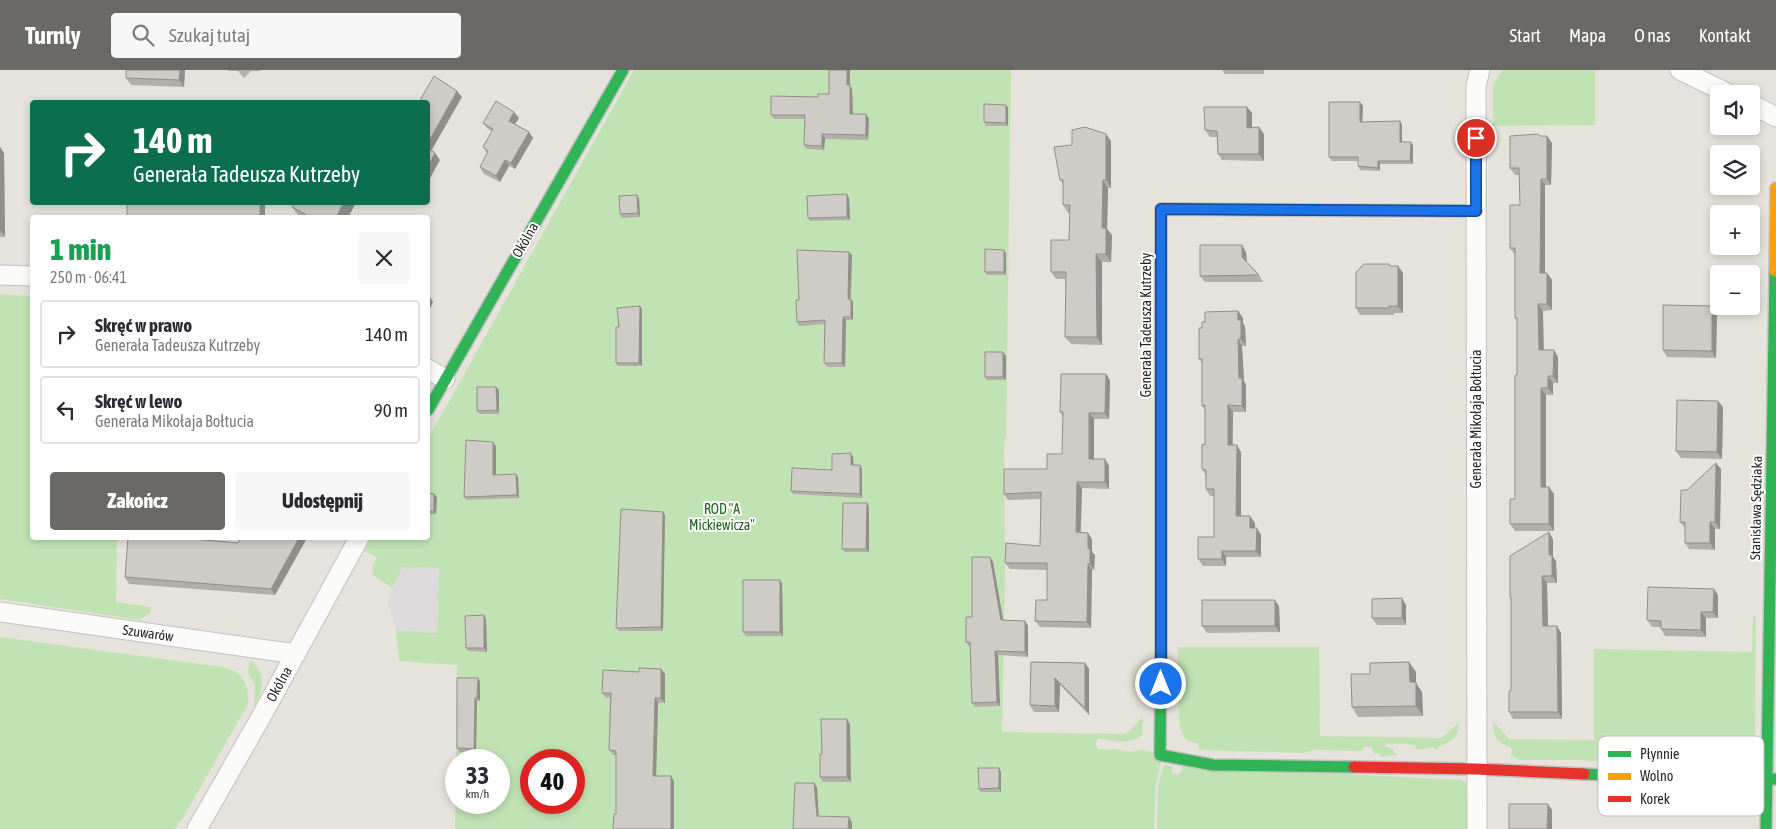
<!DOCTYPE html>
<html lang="pl">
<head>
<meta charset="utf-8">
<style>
  :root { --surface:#fff; --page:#f7f7f7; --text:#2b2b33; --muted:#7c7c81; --line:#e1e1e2; --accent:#6a6966 }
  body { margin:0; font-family:"Asap Condensed",sans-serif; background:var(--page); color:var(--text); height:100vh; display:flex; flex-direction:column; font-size:19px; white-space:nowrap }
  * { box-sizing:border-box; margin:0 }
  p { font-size:16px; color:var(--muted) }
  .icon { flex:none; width:28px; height:28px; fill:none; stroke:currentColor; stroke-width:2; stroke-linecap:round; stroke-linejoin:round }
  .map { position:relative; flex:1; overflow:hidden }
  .panel { position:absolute; left:30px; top:145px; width:400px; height:325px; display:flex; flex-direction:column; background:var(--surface); border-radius:5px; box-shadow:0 2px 8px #0003 }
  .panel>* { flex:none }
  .hud { position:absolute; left:30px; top:30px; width:400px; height:105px; border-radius:5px; box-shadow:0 2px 8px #0003; background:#0b6e4f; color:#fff; overflow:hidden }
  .tools { position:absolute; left:1710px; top:15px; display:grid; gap:10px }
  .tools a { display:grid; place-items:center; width:50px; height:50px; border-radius:5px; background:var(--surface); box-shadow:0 2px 8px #0003; font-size:25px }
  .speed { position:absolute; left:445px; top:679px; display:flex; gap:10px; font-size:25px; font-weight:700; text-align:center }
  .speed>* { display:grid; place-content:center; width:65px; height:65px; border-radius:50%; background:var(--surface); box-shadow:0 2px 8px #0003; line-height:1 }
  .speed small { font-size:12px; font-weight:400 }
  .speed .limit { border:8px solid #d22; background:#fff; color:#111 }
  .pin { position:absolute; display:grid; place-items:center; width:42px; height:42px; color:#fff; margin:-21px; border:2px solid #fff; border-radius:50%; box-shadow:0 1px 5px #0007 }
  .me { position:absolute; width:55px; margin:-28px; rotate:0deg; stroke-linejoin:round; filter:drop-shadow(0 0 4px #0008) }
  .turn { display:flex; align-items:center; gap:18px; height:105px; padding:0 20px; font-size:22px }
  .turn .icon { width:65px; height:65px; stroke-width:2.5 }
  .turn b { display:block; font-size:35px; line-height:42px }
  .round { display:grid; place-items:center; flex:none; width:52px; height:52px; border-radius:5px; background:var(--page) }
  .headline { display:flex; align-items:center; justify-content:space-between; height:85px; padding:0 20px }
  h1 { font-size:30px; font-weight:800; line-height:38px; color:#1e9e55 }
  .cta { display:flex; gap:10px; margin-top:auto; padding:10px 20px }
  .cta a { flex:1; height:58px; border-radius:5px; background:var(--accent); color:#fff; font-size:20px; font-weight:800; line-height:58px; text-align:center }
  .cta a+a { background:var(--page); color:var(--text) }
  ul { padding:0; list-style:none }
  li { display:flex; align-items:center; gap:15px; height:68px; margin:0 10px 8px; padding:0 10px; border:2px solid var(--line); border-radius:5px }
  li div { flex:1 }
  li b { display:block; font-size:19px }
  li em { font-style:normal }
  header { display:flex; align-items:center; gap:30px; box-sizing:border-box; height:70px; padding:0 25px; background:var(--accent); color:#fff }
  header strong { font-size:24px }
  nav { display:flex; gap:28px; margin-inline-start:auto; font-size:18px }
  .search { width:350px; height:45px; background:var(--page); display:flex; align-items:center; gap:12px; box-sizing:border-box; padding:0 18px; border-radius:5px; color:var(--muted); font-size:19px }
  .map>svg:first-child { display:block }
  .industrial { fill:#dddadb }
  .green { fill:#c1e3b3; fill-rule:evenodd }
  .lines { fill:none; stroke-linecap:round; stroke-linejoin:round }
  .street-casing { stroke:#c3c2c2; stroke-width:21 }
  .fast-casing { stroke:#c3c2c2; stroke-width:14 }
  .slow-casing { stroke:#c3c2c2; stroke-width:14 }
  .jam-casing { stroke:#c3c2c2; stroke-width:14 }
  .street { stroke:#fbfbfa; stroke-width:19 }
  .fast { stroke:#30b455; stroke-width:11 }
  .slow { stroke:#ff9f0a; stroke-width:11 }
  .jam { stroke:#e5322d; stroke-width:11 }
  .wall { fill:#b2afab }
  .shaded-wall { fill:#918f8b }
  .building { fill:#cfccc7; stroke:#918f8b }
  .route-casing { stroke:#114b97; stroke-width:12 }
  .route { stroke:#1a73e8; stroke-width:9 }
  .labels { text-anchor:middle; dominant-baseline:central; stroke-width:4; stroke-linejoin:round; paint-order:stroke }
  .street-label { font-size:14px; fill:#272727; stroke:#fff }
  .park-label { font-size:14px; fill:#1e6317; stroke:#fff }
  .key { fill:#fff; stroke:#bebebe; stroke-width:1 }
  .key-label { font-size:14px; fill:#272727 }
</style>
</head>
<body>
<header>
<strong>Turnly</strong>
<div class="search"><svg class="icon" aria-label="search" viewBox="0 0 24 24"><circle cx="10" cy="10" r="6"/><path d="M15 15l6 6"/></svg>Szukaj tutaj</div>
<nav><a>Start</a><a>Mapa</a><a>O nas</a><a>Kontakt</a></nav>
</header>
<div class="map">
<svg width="1776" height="759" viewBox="0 0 1776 759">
  <rect width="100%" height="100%" fill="#e6e3dc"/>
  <!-- industrial -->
  <path class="industrial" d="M401,496L439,498L437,563L396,560L388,534L392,518Z"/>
  <!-- green -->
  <path class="green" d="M634,0H1011L1007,293L1006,363L1004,377L1005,501L1002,662L1126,664L1143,647L1142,665C1128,676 1114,671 1099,668L1096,671L1097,678L1100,680L1115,679L1130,682L1142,680L1163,684L1156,714L1154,759H455L457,595L399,591L396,560L437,563L439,498L402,497L392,518L373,505L372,496L377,487L364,481L372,468H428V369ZM456,690H499V732H456ZM531,690H574V732H531Z
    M1502,0H1595V55L1493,56V15Z
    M0,224L32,226V468H117L116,532L151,537L150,543L140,550L0,529Z
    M1753,546H1756L1755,668L1748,688L1732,698L1578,690H1520L1511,686L1512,678C1497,672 1493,669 1493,651L1509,669L1594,670V579L1752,582Z
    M0,567L222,597C242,601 250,614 248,634L184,746L174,759H0Z
    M1178,577H1319L1320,666L1442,668L1458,653C1461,666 1450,673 1438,677V681L1433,677L1417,680L1415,676C1404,672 1396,675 1385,674L1386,677L1393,679L1394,682L1397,685L1381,687L1380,683L1374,684L1372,677H1364L1362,681L1314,680L1304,683L1199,680L1198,673C1184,673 1181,663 1179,652Z
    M250,590C267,603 263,621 254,638L255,616L248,602Z
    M1164,695L1173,697L1171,701L1176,705L1180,704L1183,696L1462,710L1468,715L1474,759H1157L1158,716Z"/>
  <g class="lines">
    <defs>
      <path id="street" d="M1680,0L1729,24
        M1751,34L1776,47
        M0,205L32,206
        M428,299L445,309
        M0,542L296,584
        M197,759L261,647L359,468
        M1477,759L1476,32V16L1480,0"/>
      <path id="fast" d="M428,340L623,0
        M1161,376V139L1286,140
        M1161,579L1160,685L1213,695L1354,697
        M1584,704L1727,711L1776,709
        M1766,759L1775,201"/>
      <path id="slow" d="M1775,201L1776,118"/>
      <path id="jam" d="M1286,140L1477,141
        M1161,376V579
        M1354,697L1476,699L1584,704"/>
    </defs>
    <!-- street casing -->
    <use href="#street" class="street-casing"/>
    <!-- fast casing -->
    <use href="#fast" class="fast-casing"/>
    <!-- slow casing -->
    <use href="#slow" class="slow-casing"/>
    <!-- jam casing -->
    <use href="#jam" class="jam-casing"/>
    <!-- street -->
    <use href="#street" class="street"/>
    <!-- fast -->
    <use href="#fast" class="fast"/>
    <!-- slow -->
    <use href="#slow" class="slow"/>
    <!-- jam -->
    <use href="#jam" class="jam"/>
  </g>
  <!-- wall -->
  <path class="wall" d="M185,0L184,17L131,15L126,8Z
    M228,0H260V1H251L244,8L238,1H229Z
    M829,0H850V16L852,19L853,44H866L869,49L868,70L825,69L824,80L807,79L804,75L805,49H774L771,45L818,27L829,24Z
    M1222,0H1264V4H1225Z
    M1006,35L1008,38V56H986L984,52Z
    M1363,36L1362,52L1400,51L1402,55V72L1413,75V94H1380V101L1360,100L1358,96V91H1332L1329,87Z
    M1252,43V57L1264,64V91L1222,90L1218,84L1217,67H1210L1205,60Z
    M519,48L515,54L529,62L533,68L515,99L509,96L500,112L484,104L480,97L487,83L483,77L492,61L488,59L483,53Z
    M1106,64L1111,71V118H1108L1107,159L1112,165L1111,192H1102V275L1071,274L1065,267L1066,209H1056L1051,202L1069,170L1070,143H1068L1063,135V114L1060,110L1072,75Z
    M1540,66L1552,73L1551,115H1545V203H1547L1552,210V240L1543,241V280L1558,287V313H1553V325H1546V417L1554,424V461H1515L1510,454L1515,429L1517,305V250L1515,248V185L1510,178L1520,135L1519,105H1515L1510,98Z
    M0,77L4,83L5,167H0Z
    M639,128L640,147L622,148L620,144Z
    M849,128L850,150L810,151L808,148Z
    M294,132H356L348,148H301L299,146L292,137Z
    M1246,182L1247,192L1259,205L1263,212H1205L1200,206Z
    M1006,183V205H987L985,202Z
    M852,185L851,229L853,232V250H846L845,297H827L824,293L825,254L799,256L797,252L799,230Z
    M1391,196H1398L1403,203V243H1394V245H1360L1356,238Z
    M640,236L642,239V296H618L616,293L619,257Z
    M1712,236L1717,243L1716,288L1667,287L1663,280Z
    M1238,241L1243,248V253L1245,257L1246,276H1242L1244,311L1246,315V342H1233V375L1241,382V446L1255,453V458L1261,465V487H1226V496H1203L1198,489L1214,467V426H1210L1206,419V405L1202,399L1205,375V340L1202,336V293L1199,289L1202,258L1205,252Z
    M1006,286V310H987L985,307Z
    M1110,310L1109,349H1094V389H1105L1109,396V419L1082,418L1081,462L1092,469V482L1095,485L1094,500H1092L1091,558L1040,557L1035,551L1047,530V500L1010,499L1005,493L1040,476L1041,429L1008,430L1004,424L1047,399L1062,384L1063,346L1060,342Z
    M496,317L499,320V344H480L477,341Z
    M1723,337L1722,389L1681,388L1676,381Z
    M496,376V405L516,404L518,407L519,428L466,430L464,427Z
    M853,387V395H860L862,399V428L793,424L791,421L832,400Z
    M1721,399L1720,459H1715V480L1689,479L1685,473V458L1680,452L1687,420Z
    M428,423L437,427L436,444H428Z
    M867,433L869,437V482H845L842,479Z
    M665,445L663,561H619L616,558Z
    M128,468H188H187L238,473L241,468H307L275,525L129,514L125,507Z
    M1553,469V487L1556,491L1557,513H1547L1548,556H1557L1561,563L1562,649H1513L1509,642L1511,621V530L1510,527Z
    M990,487L993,492L1003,550L1025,551L1028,556V587L998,585L1000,636L975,637L972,633L970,576H969L966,572L972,547Z
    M780,510L782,513L783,566H746L743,562Z
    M1718,525V548H1706V567L1665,566L1661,559V557H1652L1647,550Z
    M1406,535V555H1377L1372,548Z
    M1279,536L1280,562L1207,563L1202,556Z
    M484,545L486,549L487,582L468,581L466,578Z
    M1031,592L1085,593L1089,599V645L1060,615L1059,642H1034L1030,635Z
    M1409,592L1416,602V613L1422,622L1423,646L1358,647L1352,637Z
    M661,599L665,604V633H658L656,706L674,711L616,744V685H613L609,680L610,628H606L602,623L639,602Z
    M478,608L480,612V631H477L476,682H459L457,678Z
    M850,654L851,712H823L820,707L822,684Z
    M999,698L1001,702V722H981L979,719Z"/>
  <!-- shaded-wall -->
  <path class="shaded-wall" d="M180,0H185L184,17L179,10Z
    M847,0H850V16L852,19L853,48L850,44L847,15Z
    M457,21L462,27L430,83L428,80V73Z
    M1360,32L1363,36L1362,56L1360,52Z
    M1006,35L1008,38V56L1006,53Z
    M1247,37L1252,43V64L1247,58Z
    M514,42L519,48L513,57L509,51Z
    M866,44L869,49L868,70L866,65Z
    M1400,51L1402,55V75L1400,72Z
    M1259,57L1264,64V91L1259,84Z
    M529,62L533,68L515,99L511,93Z
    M822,64L825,69L824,80L822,76Z
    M1106,64L1111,71V118L1106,110Z
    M1547,66L1552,73L1551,115L1547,109Z
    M1411,72L1413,75V94L1410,91Z
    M0,77L4,83L5,167L0,160Z
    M435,83L440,90L428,112V97Z
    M505,90L509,96L500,112L496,106Z
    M1378,91L1380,94V101L1378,98Z
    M1541,109L1545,115V210L1540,203Z
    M1103,110L1108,118L1107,159L1112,165L1111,192L1106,184L1102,158Z
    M847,124L849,128L850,150L847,147Z
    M637,125L639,128L640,147L638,143Z
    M260,132H265V148H260Z
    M344,132H356L348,148H336Z
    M1242,175L1246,182L1247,194L1242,187Z
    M1004,180L1006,183V205L1004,202Z
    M849,182L852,185L850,232L848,229Z
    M1096,184L1102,192V275L1097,267Z
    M1398,196L1403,203V243L1398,236Z
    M1547,203L1552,210V240L1547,234Z
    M429,225L433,232L428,243V227Z
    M851,229L853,232V250L851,247Z
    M1538,234L1543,241L1544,287L1539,280Z
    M640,236L642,239V296L639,293Z
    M1712,236L1717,243L1716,288L1712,281Z
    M1238,241L1243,248V253L1245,257L1246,276L1241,269L1238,250Z
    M843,247L846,250L845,297L842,293Z
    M1238,269L1242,276L1244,311L1246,315V342L1242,336L1239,308Z
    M1554,280L1558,287V313L1553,306Z
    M1003,282L1006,286V310L1003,307Z
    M1106,304L1110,310L1109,349L1105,343Z
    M1548,306L1553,313V325L1548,318Z
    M496,317L499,320V344L497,340Z
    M1541,318L1546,325V424L1541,417Z
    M1718,331L1723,337L1722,389L1717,382Z
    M1228,335L1233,342L1232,381L1228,375Z
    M1089,343L1094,349V396L1089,389Z
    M493,372L496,376V408L493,405Z
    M1237,375L1241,382V453L1236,446Z
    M851,383L853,387L854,399L851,395Z
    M1105,389L1109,396V419L1105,412Z
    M1716,393L1721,399L1720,459L1715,452Z
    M860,395L862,399V428L860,424Z
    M516,404L518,407L519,428L517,425Z
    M1077,412L1082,418L1080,469L1076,462Z
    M1549,417L1554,424V461L1549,454Z
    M434,424L437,427L436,444L434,441Z
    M867,433L869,437V482L866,479Z
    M663,442L665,445L663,561L661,557Z
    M1250,446L1255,453V465L1250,458Z
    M1710,452L1715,459V480L1710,473Z
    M1257,458L1261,465V487L1256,481Z
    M1549,462L1553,469V487L1556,491L1557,513L1552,506L1549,485Z
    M1088,463L1092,469V482L1095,485L1094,500L1090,494L1088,479Z
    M299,468H307L275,525L271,519Z
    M1222,481L1226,487V496L1222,489Z
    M990,487L993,492L1004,555L1001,550Z
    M1088,494L1092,500L1091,558L1087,552Z
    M1542,506L1547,513L1548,563L1543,556Z
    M780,510L782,513L783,566L780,562Z
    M1714,519L1718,525V548L1713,542Z
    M1402,528L1406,535V555L1402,548Z
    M1275,530L1279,536L1280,562L1275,556Z
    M1701,542L1706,548V567L1701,560Z
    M484,545L486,549L487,582L484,578Z
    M1025,551L1028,556V587L1025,582Z
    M1557,556L1561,563L1562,649L1558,642Z
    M995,581L998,585L1000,636L997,632Z
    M1409,592L1416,602V613L1422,622L1423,646L1416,636L1410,612Z
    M1085,593L1089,599V645L1085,638Z
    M661,599L665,604V633L661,628Z
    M478,608L480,612V631L477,628Z
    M1055,608L1060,615L1059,642L1055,636Z
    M475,628L477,631L476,682L474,679Z
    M655,628L658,633L656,711L653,706Z
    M847,649L850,654L851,712L847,707Z
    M999,698L1001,702V722L999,718Z
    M671,706L674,711V759H671Z
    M814,713L817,717L819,750L817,746Z
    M1548,734L1552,740V759H1547Z
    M849,747L852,752V759H848Z"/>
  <!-- building -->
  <path class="building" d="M126,0H180L179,10L126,8Z
    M829,0H847V15H850V44H866V65L822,64V76L804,75L805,45H771V26L818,27V24H829Z
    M434,6L457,21L428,73V32H419Z
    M496,31L514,42L509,51L529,62L511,93L505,90L496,106L480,97L488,81L483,77L493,59L483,53Z
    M1329,32H1360V52L1400,51V72H1411L1410,91H1378V98L1358,96V87H1329Z
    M984,34L1006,35V53L984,52Z
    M1204,37H1247V58L1259,57V84H1218L1217,61L1205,60Z
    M1085,57L1106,64V110H1103L1102,158H1106V184H1096L1097,267H1065L1066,202H1051V170H1069L1070,135H1063V110H1060L1054,77L1072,75V60Z
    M1538,64L1540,66H1547V109H1541L1540,203H1547V234H1538L1539,280H1554L1553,306H1548V318H1541V417H1549V454H1510V429H1515V305H1517V248H1515V178H1510V135H1520L1519,98H1510V66Z
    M428,78L435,83L428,97Z
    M847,124V147L808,148L807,126Z
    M637,125L638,143L620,144L619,126Z
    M149,132H260V148H127V134H149Z
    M294,132H344L336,148H312L292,137Z
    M1200,175H1242V187L1259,205L1200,206Z
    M985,179L1004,180V202H985Z
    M797,180L849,182L848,229H851V247H843L842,293H824L825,250L797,252L796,230H799Z
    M1364,194H1389L1390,196H1398V236H1389V238H1356V202Z
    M1663,235L1712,236V281L1663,280Z
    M640,236L639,293H616V257H619L617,238Z
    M1238,241V250H1241V269H1238L1239,308H1242V336L1228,335V375H1237L1236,446H1250V458H1257L1256,481H1222V489H1198V467H1214V419H1206V400L1202,399V374L1205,375V335L1202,336V289H1199V258H1202V252H1205V242Z
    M985,282H1003V307H985Z
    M1061,304H1106L1105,343H1089V389H1105V412H1077L1076,462L1088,463V479H1090V494H1088L1087,552L1035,551L1036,530H1047V493H1005L1006,473L1040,476L1041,422L1004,424V399H1047V384H1062L1063,342H1060Z
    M477,317H496L497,340L477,341Z
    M1677,330L1718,331L1717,382L1676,381Z
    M466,370L493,372V405L516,404L517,425L464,427Z
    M851,383V395H860V424L791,421L792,398L832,400V384Z
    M1716,393L1715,452H1710V473H1685V452H1680L1681,420H1687Z
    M428,423L434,424V441H428Z
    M843,433H867L866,479H842Z
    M621,439L663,442L661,557L616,558Z
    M1549,462V485H1552V506H1542L1543,556H1557L1558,642H1509V621H1511V527H1510V486Z
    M128,468H182L238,473L241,468H299L271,519L125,507Z
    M972,487H990L1001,550L1025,551V582L995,581L997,632L972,633L970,572H966V547H972Z
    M743,510H780V562H743Z
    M1648,517L1714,519L1713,542H1701V560L1661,559V551L1647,550Z
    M1402,528V548H1372V529Z
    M1202,530H1275V556H1202Z
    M484,545V578H466L465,546Z
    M1031,592L1085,593V638L1055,608V636L1030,635Z
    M1409,592L1410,612H1416V636L1352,637L1351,604H1370V593Z
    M639,598L661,599V628H655L653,706H671V759H613L614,744H616V681L609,680L611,623H602L603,600L639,602Z
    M457,608H478L477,628H475L474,679L457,678Z
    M821,649H847V707H820V684H822Z
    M978,698H999V718L979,719Z
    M795,713H814L817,746L849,747L848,759H793Z
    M1509,734H1548L1547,759H1509Z"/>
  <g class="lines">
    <defs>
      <path id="route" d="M1161,614V139L1476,141V68"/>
    </defs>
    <!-- route casing -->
    <use href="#route" class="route-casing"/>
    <!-- route -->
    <use href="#route" class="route"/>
  </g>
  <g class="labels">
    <!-- street labels -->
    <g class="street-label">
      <text transform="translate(525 170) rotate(-60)">Okólna</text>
      <text transform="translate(1146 255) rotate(-90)">Generała Tadeusza Kutrzeby</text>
      <text transform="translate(1476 349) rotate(-90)">Generała Mikołaja Bołtucia</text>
      <text transform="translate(1756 438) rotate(-89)">Stanisława Sędziaka</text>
      <text transform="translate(148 563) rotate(8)">Szuwarów</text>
      <text transform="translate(279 614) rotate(-61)">Okólna</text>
    </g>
    <!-- park labels -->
    <g class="park-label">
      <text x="722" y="439">ROD "A<tspan x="722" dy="16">Mickiewicza"</tspan></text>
    </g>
  </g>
  <!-- legend -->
  <rect x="1598" y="666" width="166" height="80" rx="8" class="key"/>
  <rect x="1608" y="681" width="23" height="6" fill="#30b455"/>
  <rect x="1608" y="703" width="23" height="7" fill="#ff9f0a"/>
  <rect x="1608" y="726" width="23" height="6" fill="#e5322d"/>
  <g class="key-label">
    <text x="1640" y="689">Płynnie</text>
    <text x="1640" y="711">Wolno</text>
    <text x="1640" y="734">Korek</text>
  </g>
</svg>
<div class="tools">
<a><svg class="icon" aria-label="sound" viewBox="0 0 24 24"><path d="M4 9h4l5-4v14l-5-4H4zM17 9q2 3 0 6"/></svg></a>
<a><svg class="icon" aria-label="layers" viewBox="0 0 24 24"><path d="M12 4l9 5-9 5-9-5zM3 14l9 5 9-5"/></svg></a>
<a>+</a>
<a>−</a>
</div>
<div class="speed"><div>33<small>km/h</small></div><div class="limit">40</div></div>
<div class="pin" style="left:1476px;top:68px;background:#d93025"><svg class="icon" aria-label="arrive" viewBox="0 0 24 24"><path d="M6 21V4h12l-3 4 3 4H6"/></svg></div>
<svg class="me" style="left:1161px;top:614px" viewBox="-20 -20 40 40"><circle r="17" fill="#1a73e8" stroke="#fff" stroke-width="3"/><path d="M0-11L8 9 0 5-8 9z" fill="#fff"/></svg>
<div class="hud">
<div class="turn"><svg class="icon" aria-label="right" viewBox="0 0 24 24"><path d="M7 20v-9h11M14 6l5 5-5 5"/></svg><div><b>140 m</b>Generała Tadeusza Kutrzeby</div></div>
</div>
<section class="panel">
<div class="headline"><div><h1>1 min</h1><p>250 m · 06:41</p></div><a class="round"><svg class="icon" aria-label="close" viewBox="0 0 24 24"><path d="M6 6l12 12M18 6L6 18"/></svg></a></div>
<ul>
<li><svg class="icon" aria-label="right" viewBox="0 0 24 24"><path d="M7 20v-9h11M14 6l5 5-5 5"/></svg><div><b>Skręć w prawo</b><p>Generała Tadeusza Kutrzeby</p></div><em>140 m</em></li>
<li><svg class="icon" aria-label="left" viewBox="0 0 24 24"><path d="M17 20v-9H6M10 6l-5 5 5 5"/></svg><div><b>Skręć w lewo</b><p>Generała Mikołaja Bołtucia</p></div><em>90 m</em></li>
</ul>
<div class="cta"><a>Zakończ</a><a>Udostępnij</a></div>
</section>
</div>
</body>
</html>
